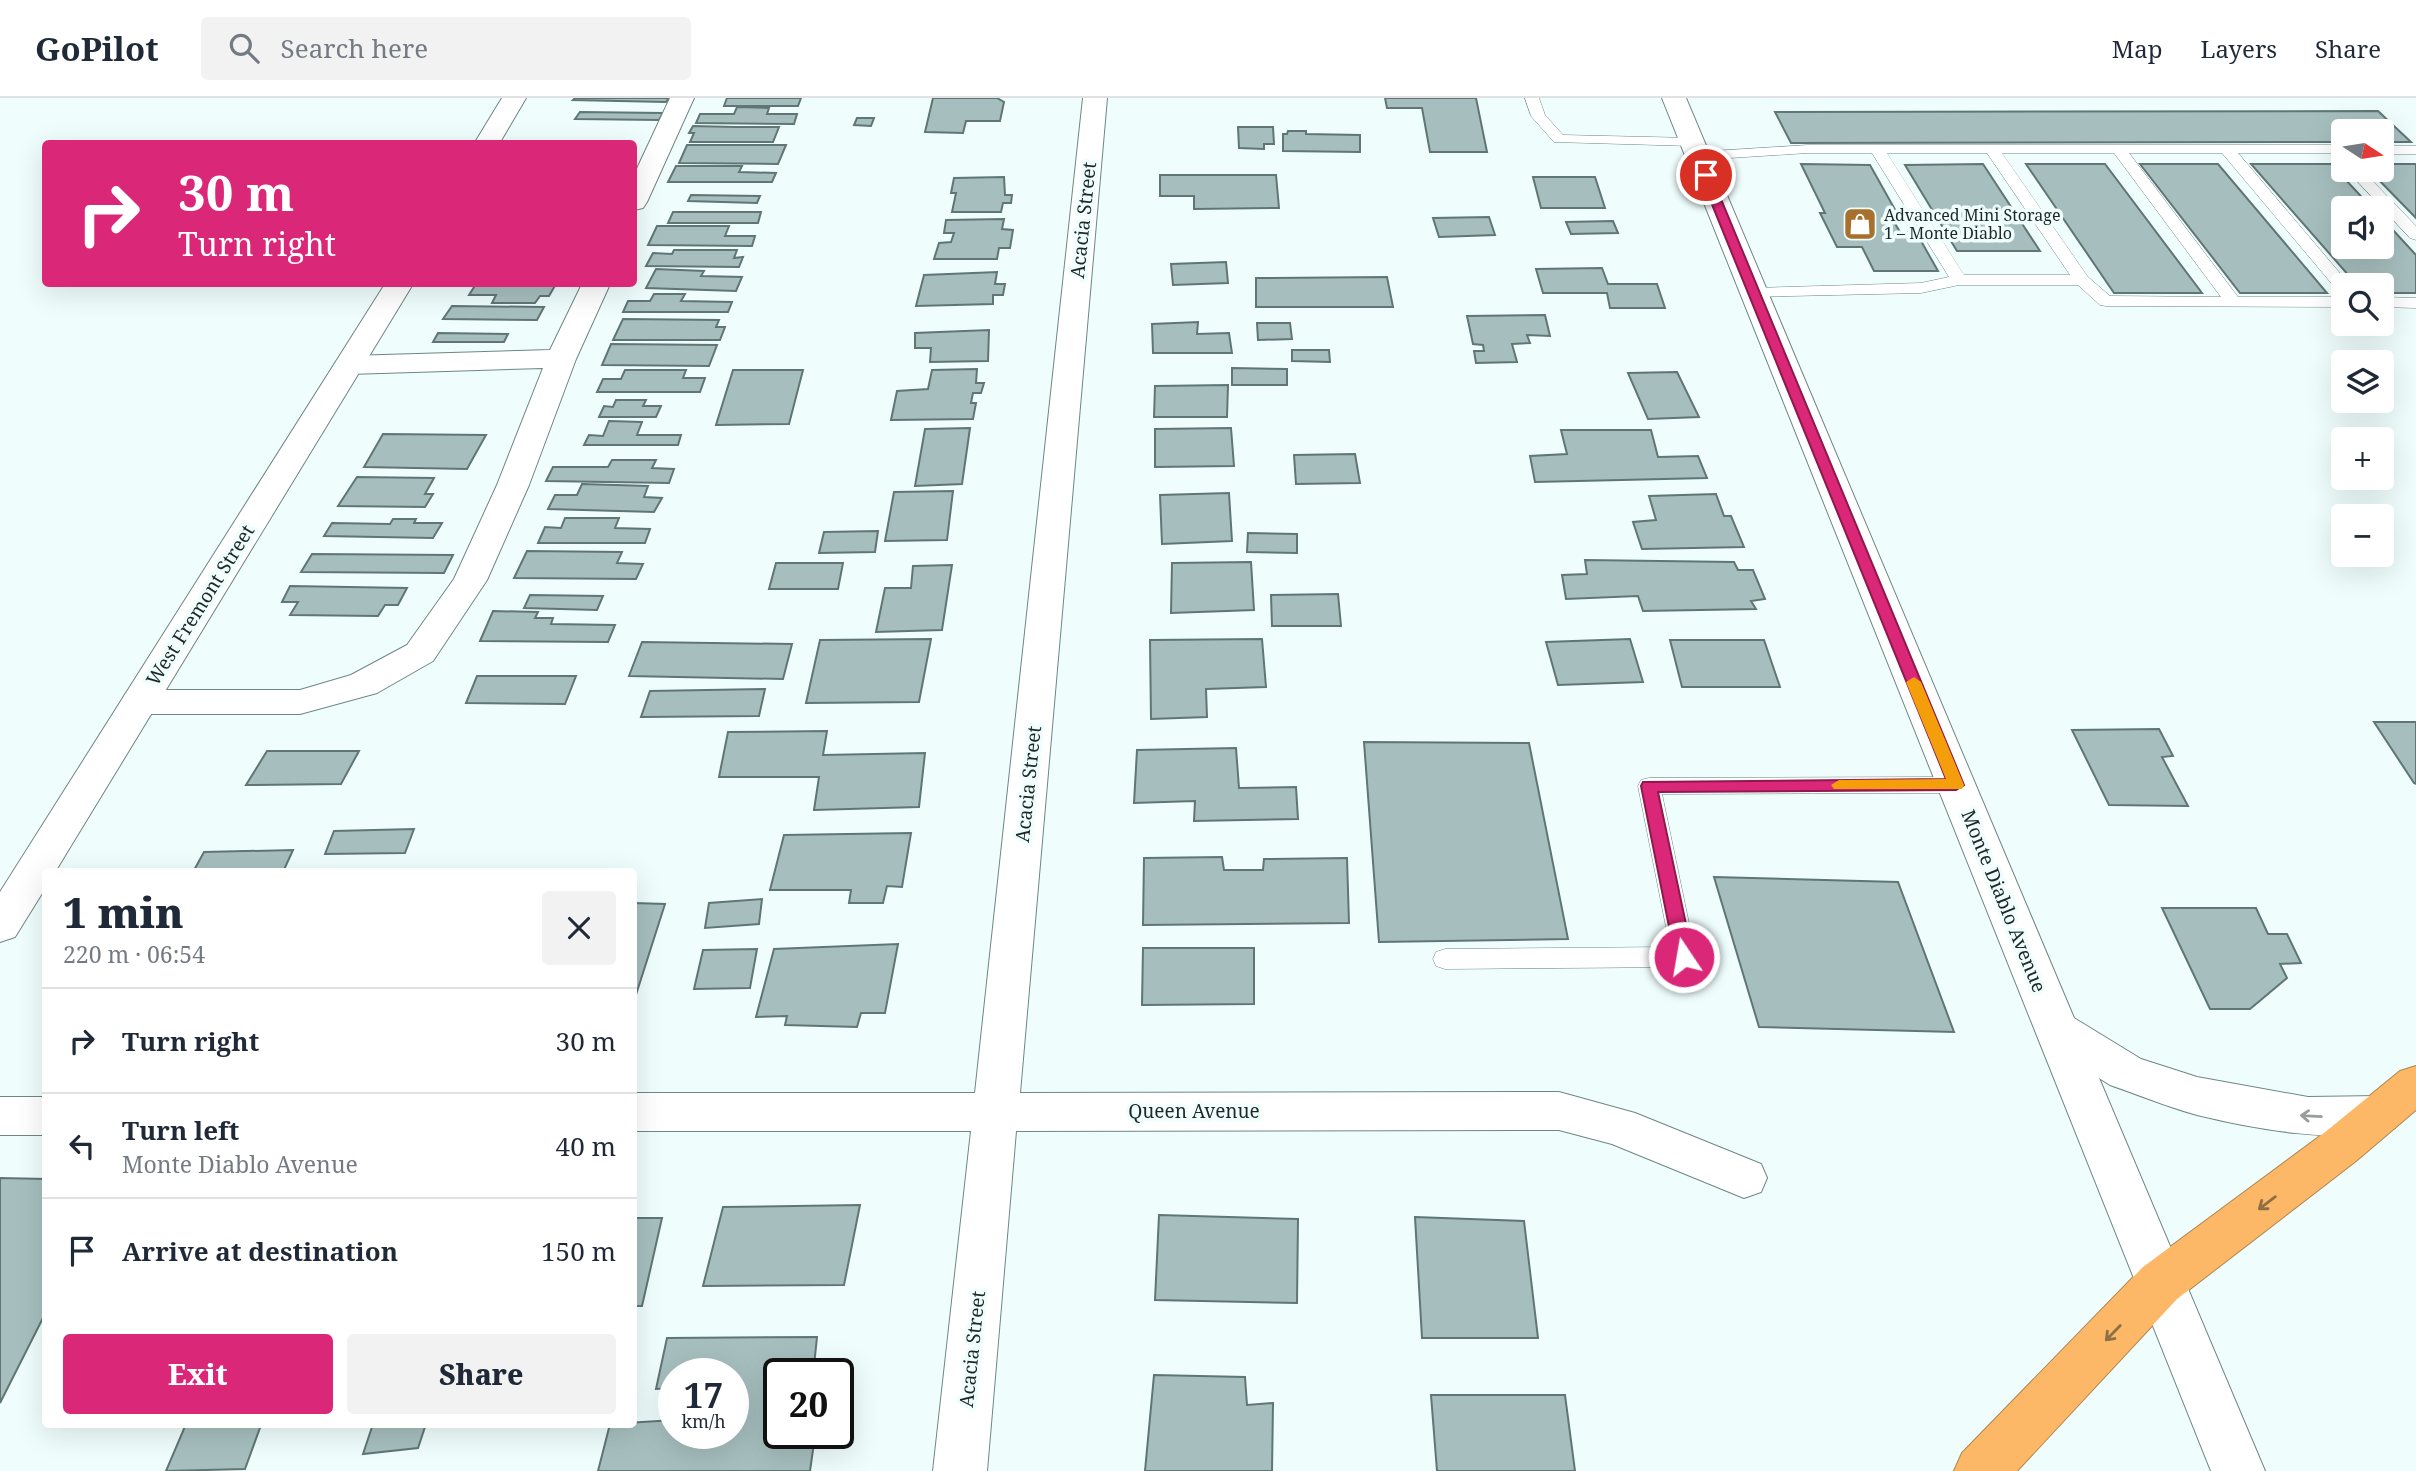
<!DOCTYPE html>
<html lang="en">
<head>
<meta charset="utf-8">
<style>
  :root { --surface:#fff; --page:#f2f2f3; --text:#1f2937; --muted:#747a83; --line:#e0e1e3; --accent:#db2777 }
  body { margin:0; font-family:"Noto Serif",serif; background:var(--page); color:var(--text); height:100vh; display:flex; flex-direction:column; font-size:26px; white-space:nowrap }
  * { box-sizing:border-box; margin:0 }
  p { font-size:23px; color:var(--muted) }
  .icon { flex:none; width:38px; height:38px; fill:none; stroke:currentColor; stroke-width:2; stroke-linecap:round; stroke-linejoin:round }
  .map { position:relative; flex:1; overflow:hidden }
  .panel { position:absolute; left:42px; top:770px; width:595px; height:560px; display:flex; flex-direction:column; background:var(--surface); border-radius:7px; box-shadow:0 7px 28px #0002 }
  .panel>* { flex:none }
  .hud { position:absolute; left:42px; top:42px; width:595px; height:147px; border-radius:7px; box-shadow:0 7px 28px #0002; background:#db2777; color:#fff; overflow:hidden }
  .needle { width:46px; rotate:102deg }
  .tools { position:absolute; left:2331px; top:21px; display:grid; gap:14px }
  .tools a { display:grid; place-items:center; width:63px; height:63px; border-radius:7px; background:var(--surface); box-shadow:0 7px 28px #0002; font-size:35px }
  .speed { position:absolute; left:658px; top:1260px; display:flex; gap:14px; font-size:35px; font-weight:700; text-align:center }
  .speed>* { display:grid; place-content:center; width:91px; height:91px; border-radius:50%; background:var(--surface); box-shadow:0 7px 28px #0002; line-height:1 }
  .speed small { font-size:18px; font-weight:400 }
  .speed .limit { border:4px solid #111; border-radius:10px; background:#fff; color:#111 }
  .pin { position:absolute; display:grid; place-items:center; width:60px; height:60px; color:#fff; margin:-30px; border:4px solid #fff; border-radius:50%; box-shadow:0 2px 7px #0007 }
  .me { position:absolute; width:77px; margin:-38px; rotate:348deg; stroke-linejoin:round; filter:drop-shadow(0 0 5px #0008) }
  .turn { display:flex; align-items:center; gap:24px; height:147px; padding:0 21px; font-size:32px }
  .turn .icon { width:91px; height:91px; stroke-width:2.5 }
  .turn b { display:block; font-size:49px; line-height:60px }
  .round { display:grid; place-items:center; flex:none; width:74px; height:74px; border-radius:7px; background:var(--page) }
  .head { display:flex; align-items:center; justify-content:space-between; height:119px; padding:0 21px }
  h1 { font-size:42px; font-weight:800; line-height:52px }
  .primary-button { display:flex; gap:14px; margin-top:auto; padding:14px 21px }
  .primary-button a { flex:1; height:80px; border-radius:7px; background:var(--accent); color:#fff; font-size:28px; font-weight:800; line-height:80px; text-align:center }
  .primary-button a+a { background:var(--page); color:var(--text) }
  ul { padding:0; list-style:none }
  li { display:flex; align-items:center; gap:21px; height:105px; padding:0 21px; border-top:2px solid var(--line) }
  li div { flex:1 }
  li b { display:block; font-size:26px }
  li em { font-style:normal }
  header { display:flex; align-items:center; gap:42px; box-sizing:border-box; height:98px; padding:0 35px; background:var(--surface); border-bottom:2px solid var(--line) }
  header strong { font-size:33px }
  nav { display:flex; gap:38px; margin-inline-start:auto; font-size:24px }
  .search { width:490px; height:63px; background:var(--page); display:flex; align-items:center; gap:18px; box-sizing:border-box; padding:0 24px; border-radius:7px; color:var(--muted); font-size:26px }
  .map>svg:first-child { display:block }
  .building { fill:#a6bfbe; stroke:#5f7675; stroke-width:2 }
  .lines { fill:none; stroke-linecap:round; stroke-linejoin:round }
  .lane-casing { stroke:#6e8685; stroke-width:1 }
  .street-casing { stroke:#6e8685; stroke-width:2 }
  .secondary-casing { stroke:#6e8685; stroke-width:2 }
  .highway-casing { stroke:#af8550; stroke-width:2 }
  .lane { fill:#fff; fill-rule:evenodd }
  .street { fill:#fff; fill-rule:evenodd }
  .secondary { fill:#fff; fill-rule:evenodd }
  .highway { fill:#fdb867; fill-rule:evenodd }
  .oneway { stroke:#999e9d }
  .oneway2 { stroke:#8d7046 }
  .route { fill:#db2777; stroke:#8e194d; stroke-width:2 }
  .slow { fill:#f59e0b }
  .labels { text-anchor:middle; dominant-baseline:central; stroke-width:7; stroke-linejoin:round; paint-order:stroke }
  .far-poi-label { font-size:16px; fill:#1d2726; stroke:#effefd; text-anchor:start }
  .street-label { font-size:19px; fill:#1d2726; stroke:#effefd }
</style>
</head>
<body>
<header>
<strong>GoPilot</strong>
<div class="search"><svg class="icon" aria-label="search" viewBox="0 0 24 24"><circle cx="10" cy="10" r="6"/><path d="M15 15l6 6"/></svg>Search here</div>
<nav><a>Map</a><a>Layers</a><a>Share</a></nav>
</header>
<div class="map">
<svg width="2416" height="1373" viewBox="0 0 2416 1373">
  <rect width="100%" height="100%" fill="#effefd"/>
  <!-- building -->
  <path class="building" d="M575,0H669L666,4L573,2Z
    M727,0H801L798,8H724Z
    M933,0H997L1004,4L1000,23H966L963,35L925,34Z
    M1385,0H1476L1487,54H1430L1422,10H1387Z
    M737,9L769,10L767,16H797L794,26L696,25L700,16H734Z
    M2378,13L2411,44H2382V33H2343V44L1791,45L1775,14Z
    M580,14L663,15L659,22L575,21Z
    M857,20H874L871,28L854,27Z
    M693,28L736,29H779L773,44H690L694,35H689Z
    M1238,29H1273L1274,46H1264V51L1239,50Z
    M1288,33H1306V36L1360,37V54L1283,53V36H1287Z
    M687,47H786L778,66L679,65Z
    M1801,66L1870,67L1898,117H1890L1900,134H1916L1938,173H1874L1862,149H1837L1820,115H1825Z
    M1983,66L2040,153H1957L1905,67Z
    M2026,66H2105L2202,195H2114Z
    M2140,66H2218L2327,195H2240Z
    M2251,66H2331L2372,110H2343V149H2382V120L2416,157V195H2382V187H2357Z
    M2382,66H2416V120L2369,72H2382Z
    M676,68H742L739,74L776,75L772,84H668Z
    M1160,77H1276L1279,110L1194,111V98H1160Z
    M1004,79L1005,97H1012L1011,105H1003L1001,114H952L956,95H951L954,80Z
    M1533,79H1595L1605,110H1541Z
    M691,97L760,98L757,105L688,103Z
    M673,114H761L758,125H668Z
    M1489,119L1495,137L1439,139L1433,120Z
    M1004,121L1002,131L1013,132L1010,150H999L997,161H934L939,145L951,144L954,135H944L946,122Z
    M1613,123L1618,135L1571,136L1566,124Z
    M657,128H729L725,138H755L752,148L648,147Z
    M674,152H737L734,160L743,159L739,169L646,168L653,155L672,156Z
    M1226,164L1228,185L1173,187L1171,166Z
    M1602,170L1608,186H1657L1665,210H1610L1607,195H1543L1536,171Z
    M656,171L704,173L701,178L742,179L736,193L646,190Z
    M997,174L995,186H1005L1003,197H993V206L916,208L924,177Z
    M1387,179L1393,209H1256V180Z
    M476,186H556L549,198H540L535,205H492L496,197H469Z
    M654,196H685L681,203L732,204L728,214H623L628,203H650Z
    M452,208L544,209L537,222L443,221Z
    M1545,217L1550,238L1527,237L1530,245L1512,246L1517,264L1476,265L1474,253H1484L1483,247L1473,246L1467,218Z
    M623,221L719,222L716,229H725L720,242H613Z
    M1198,224L1197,236L1229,235L1232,255H1153L1152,226Z
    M1257,225H1290L1292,241L1258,242Z
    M989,232L988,263L930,264L931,250H915V235Z
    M438,235L508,236L504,244H433Z
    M611,246L717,247L709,268L602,267Z
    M1292,252H1329L1330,264L1292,263Z
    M1232,270L1287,271V287H1232Z
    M977,271L976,285H984L981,295H973L971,305H976L973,321L891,322L897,293L928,291L932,272Z
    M625,272H686L683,280H705L700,294H597L603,281H621Z
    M733,272H803L789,326L716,327Z
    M1677,274L1699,319L1648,321L1628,275Z
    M1228,287L1227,319H1154L1155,288Z
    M616,302H646L643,308H661L656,319H599L604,308L613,309Z
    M609,323L642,324L637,337H681L678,347H584L589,337L603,338Z
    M970,330L962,386L915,388L925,331Z
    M1231,330L1234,368L1155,369V331Z
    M1561,332H1651L1658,359L1698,358L1707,380L1535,384L1530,358L1567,356Z
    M383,336L486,337L467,371L364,369Z
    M1355,356L1360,385L1296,386L1294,357Z
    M612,362H656L652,370L674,371L669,385L546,383L553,369H608Z
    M357,379L434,380L425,396H433L425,409L338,408Z
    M582,386L648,388L644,399L662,400L654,414L548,411L555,397H577Z
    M953,393L947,442L885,443L894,394Z
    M1229,395L1232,443L1162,446L1160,397Z
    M1716,396L1724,418H1731L1744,449L1642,451L1633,424L1656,422L1649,398Z
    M565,420H619L615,430L650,431L645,445H538L545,429L561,430Z
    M393,421H416L414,425H442L433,440L324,438L332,425L390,426Z
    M878,433L875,454L819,455L824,434Z
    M1248,435L1297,436V455L1247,454Z
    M527,453L622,454L617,465L643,466L636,481L514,480Z
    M312,456L453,457L444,475L301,474Z
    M1585,462L1734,464L1738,472H1753L1765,501L1751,503L1756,511L1643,513L1638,498L1566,501L1562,477L1587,476Z
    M1251,464L1254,512L1171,515L1172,465Z
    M776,465H843L838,491H769Z
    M952,467L942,532L876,534L885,490H911L913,468Z
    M290,488L407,490L398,507H385L378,518L290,517L298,504H282Z
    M1338,496L1341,528H1272L1271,497Z
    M530,497L603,498L597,512L524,510Z
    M493,513L538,514L535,520H553L551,526L615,527L608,544L480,543Z
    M931,541L919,604L806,605L820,542Z
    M1262,541L1266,589L1206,591L1207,619L1151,621L1150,542Z
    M1630,541L1643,584L1558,587L1546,544Z
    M1670,542H1764L1780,589H1682Z
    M642,544L792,546L783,581L629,578Z
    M477,578H576L565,606L466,605Z
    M765,591L759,618L641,619L650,593Z
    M2374,624H2416V686L2414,685Z
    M2159,631L2173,658L2162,659L2188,708L2109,707L2072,632Z
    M827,633L823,657L925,655L919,709L814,712L819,679H719L728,634Z
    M1364,644L1529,645L1568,841L1379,844Z
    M1236,650L1239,690L1296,689L1298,721L1194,723L1195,703L1134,705L1137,652Z
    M267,653H359L341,686L246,687Z
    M414,731L405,755L325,756L334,733Z
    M911,735L902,789L887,788L883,805H849L851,792H770L784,737Z
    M293,752L283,774H193L204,754Z
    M1222,759L1224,772H1263L1264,761L1347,760L1349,825L1143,827L1144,760Z
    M1714,779L1898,784L1954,934L1759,929Z
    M762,801L759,826L705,830L709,805Z
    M634,805L665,806L634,903Z
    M2162,810H2256L2268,836H2287L2301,865L2280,866L2287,880L2250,911H2210Z
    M898,846L885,915H861L857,929L785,927L787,918L756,919L774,851Z
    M1143,850H1254V906L1142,907Z
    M757,851L750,890L694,891L703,852Z
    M0,1080L46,1081V1214L0,1305Z
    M860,1107L844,1187L703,1188L723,1109Z
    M1159,1117L1298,1121L1297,1205L1155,1202Z
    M1415,1119L1524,1123L1538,1240H1422Z
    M634,1120H662L642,1208H634Z
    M817,1239L814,1268L844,1269L838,1323V1276H779V1335H837V1338H815L810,1373H598L610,1326L674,1322V1335H733V1276H674V1290L656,1291L667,1240Z
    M1154,1277L1245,1279L1247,1307L1273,1305L1272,1373H1145Z
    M1431,1297H1565L1575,1373H1437Z
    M186,1326H264L261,1327L245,1371L166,1373Z
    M373,1326H462L425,1329L418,1350L363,1356Z"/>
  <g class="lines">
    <defs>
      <path id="lane" d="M1525,0H1539L1545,17L1563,37L1692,40L1699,44L1692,48L1554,44L1531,18Z
        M1808,47H2343V55H2238L2350,187H2343V194L2337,192L2222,55H2129L2238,199H2343V209L2106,208L2100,207L2078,187H1959L1921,195L1748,199L1746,195L1748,191L1754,190L1921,185L1949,179L1872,55H1808L1698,62L1691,58L1698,54ZM1887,55H1987L2070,177H1964ZM2002,55H2114L2221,199L2110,198L2088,179Z
        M2382,48H2416V56H2382Z
        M2347,72H2362L2416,128V142L2410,140Z
        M2382,199L2416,200V210L2382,209Z
        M1956,679L1964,681L1967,687L1964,693L1956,695L1662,696L1696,859L1693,866L1684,869L1445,871L1436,868L1433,861L1436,854L1445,851L1670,849L1638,688L1641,682L1649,680Z"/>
      <path id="street" d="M670,0H694L647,104L643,110L634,112V77Z
        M1083,0H1107L1020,995L1559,994L1635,1015L1761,1066L1767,1080L1761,1094L1744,1100L1612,1046L1559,1032L1016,1033L987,1373H933L971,1033H634V995H975Z
        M582,186H610L576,261L529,387L487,482L433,563L377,595L300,616H139L126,613L121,604L126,595L139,592H300L351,577L407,547L454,481L497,387L543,270L349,276L339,273L334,267L339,261L349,258L550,252Z
        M0,999H46V1037H0Z"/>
      <path id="secondary" d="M502,0H526L499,46H474Z
        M1662,0H1686L2074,920L2141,961L2197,979L2308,999L2379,998L2395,1004L2402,1017L2395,1030C2344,1048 2250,1030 2197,1017C2168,1009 2139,997 2110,987L2099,980L2265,1373H2211Z
        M385,186H413L55,774H46V789L15,839L0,844V794Z"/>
      <path id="highway" d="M2416,968V1012L2356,1063L2177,1201L2017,1373H1954L1962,1355L2143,1169L2324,1035L2400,973Z"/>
    </defs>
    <!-- lane casing -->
    <use href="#lane" class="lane-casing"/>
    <!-- street casing -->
    <use href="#street" class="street-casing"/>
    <!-- secondary casing -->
    <use href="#secondary" class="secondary-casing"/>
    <!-- highway casing -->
    <use href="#highway" class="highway-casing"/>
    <!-- lane -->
    <use href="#lane" class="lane"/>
    <!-- street -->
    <use href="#street" class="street"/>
    <!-- secondary -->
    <use href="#secondary" class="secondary"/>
    <!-- highway -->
    <use href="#highway" class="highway"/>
  </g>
  <!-- one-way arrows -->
  <defs><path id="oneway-shaft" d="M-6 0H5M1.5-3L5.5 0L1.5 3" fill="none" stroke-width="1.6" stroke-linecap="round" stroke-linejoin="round" transform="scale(1.75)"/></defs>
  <use class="oneway" href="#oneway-shaft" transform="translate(2311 1018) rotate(-177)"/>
  <g class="oneway2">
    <use href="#oneway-shaft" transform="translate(2267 1105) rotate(143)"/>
    <use href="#oneway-shaft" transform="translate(2113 1235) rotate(134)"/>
  </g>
  <!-- route -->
  <path class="route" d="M1702,75L1711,77L1964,687L1956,692L1658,694L1693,859L1690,864H1678L1675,859L1641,688L1643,684L1946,681L1700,77Z"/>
  <!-- slow -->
  <path class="slow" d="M1914,579L1921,584L1964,687L1962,691H1834L1831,687L1839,682L1946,681L1906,584Z"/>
  <!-- icons -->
  <defs>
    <symbol id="shop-square" viewBox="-11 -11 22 22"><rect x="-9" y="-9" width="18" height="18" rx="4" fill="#a7712c" stroke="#effefd"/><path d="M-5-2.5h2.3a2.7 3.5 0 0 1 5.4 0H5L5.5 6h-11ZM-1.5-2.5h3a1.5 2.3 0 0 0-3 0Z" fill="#fff"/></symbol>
  </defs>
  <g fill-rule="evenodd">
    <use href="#shop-square" x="1841" y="107" width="38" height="38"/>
  </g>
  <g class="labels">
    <!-- far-poi labels -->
    <g class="far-poi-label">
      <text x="1884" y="117">Advanced Mini Storage<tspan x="1884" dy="18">1 – Monte Diablo</tspan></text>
    </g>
    <!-- street labels -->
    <g class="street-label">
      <text transform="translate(1083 122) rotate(-84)">Acacia Street</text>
      <text transform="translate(200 507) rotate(-58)">West Fremont Street</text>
      <text transform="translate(1028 686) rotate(-84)">Acacia Street</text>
      <text transform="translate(2004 803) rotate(68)">Monte Diablo Avenue</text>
      <text x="1194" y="1013">Queen Avenue</text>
      <text transform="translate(972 1251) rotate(-84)">Acacia Street</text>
    </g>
  </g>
</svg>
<div class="tools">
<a><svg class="needle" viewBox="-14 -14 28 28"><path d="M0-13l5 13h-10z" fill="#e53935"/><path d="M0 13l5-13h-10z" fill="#747a83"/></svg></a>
<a><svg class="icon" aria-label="sound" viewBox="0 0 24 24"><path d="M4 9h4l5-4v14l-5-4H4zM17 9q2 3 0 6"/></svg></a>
<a><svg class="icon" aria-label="search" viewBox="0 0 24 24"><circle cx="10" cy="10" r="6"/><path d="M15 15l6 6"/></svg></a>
<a><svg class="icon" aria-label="layers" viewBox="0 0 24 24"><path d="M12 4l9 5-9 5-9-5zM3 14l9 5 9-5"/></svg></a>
<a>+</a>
<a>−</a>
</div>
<div class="speed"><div>17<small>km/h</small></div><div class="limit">20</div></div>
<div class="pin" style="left:1706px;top:77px;background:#d93025"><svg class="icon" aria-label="arrive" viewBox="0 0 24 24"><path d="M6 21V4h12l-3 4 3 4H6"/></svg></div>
<svg class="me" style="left:1684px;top:859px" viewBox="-20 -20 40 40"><circle r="17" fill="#db2777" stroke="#fff" stroke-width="3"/><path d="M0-11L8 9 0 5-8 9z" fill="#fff"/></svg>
<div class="hud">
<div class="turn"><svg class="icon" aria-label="right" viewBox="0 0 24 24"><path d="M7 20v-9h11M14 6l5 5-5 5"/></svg><div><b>30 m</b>Turn right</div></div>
</div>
<section class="panel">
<div class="head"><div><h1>1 min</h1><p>220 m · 06:54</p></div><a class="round"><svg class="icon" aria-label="close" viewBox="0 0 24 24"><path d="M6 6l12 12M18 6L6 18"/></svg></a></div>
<ul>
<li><svg class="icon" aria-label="right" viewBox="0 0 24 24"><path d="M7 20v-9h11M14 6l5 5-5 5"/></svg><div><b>Turn right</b></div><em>30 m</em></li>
<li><svg class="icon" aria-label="left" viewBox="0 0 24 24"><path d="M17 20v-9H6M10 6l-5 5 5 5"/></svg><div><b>Turn left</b><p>Monte Diablo Avenue</p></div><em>40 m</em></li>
<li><svg class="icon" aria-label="arrive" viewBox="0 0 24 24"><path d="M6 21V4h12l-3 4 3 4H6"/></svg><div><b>Arrive at destination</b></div><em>150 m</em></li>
</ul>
<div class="primary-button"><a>Exit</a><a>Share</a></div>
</section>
</div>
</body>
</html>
